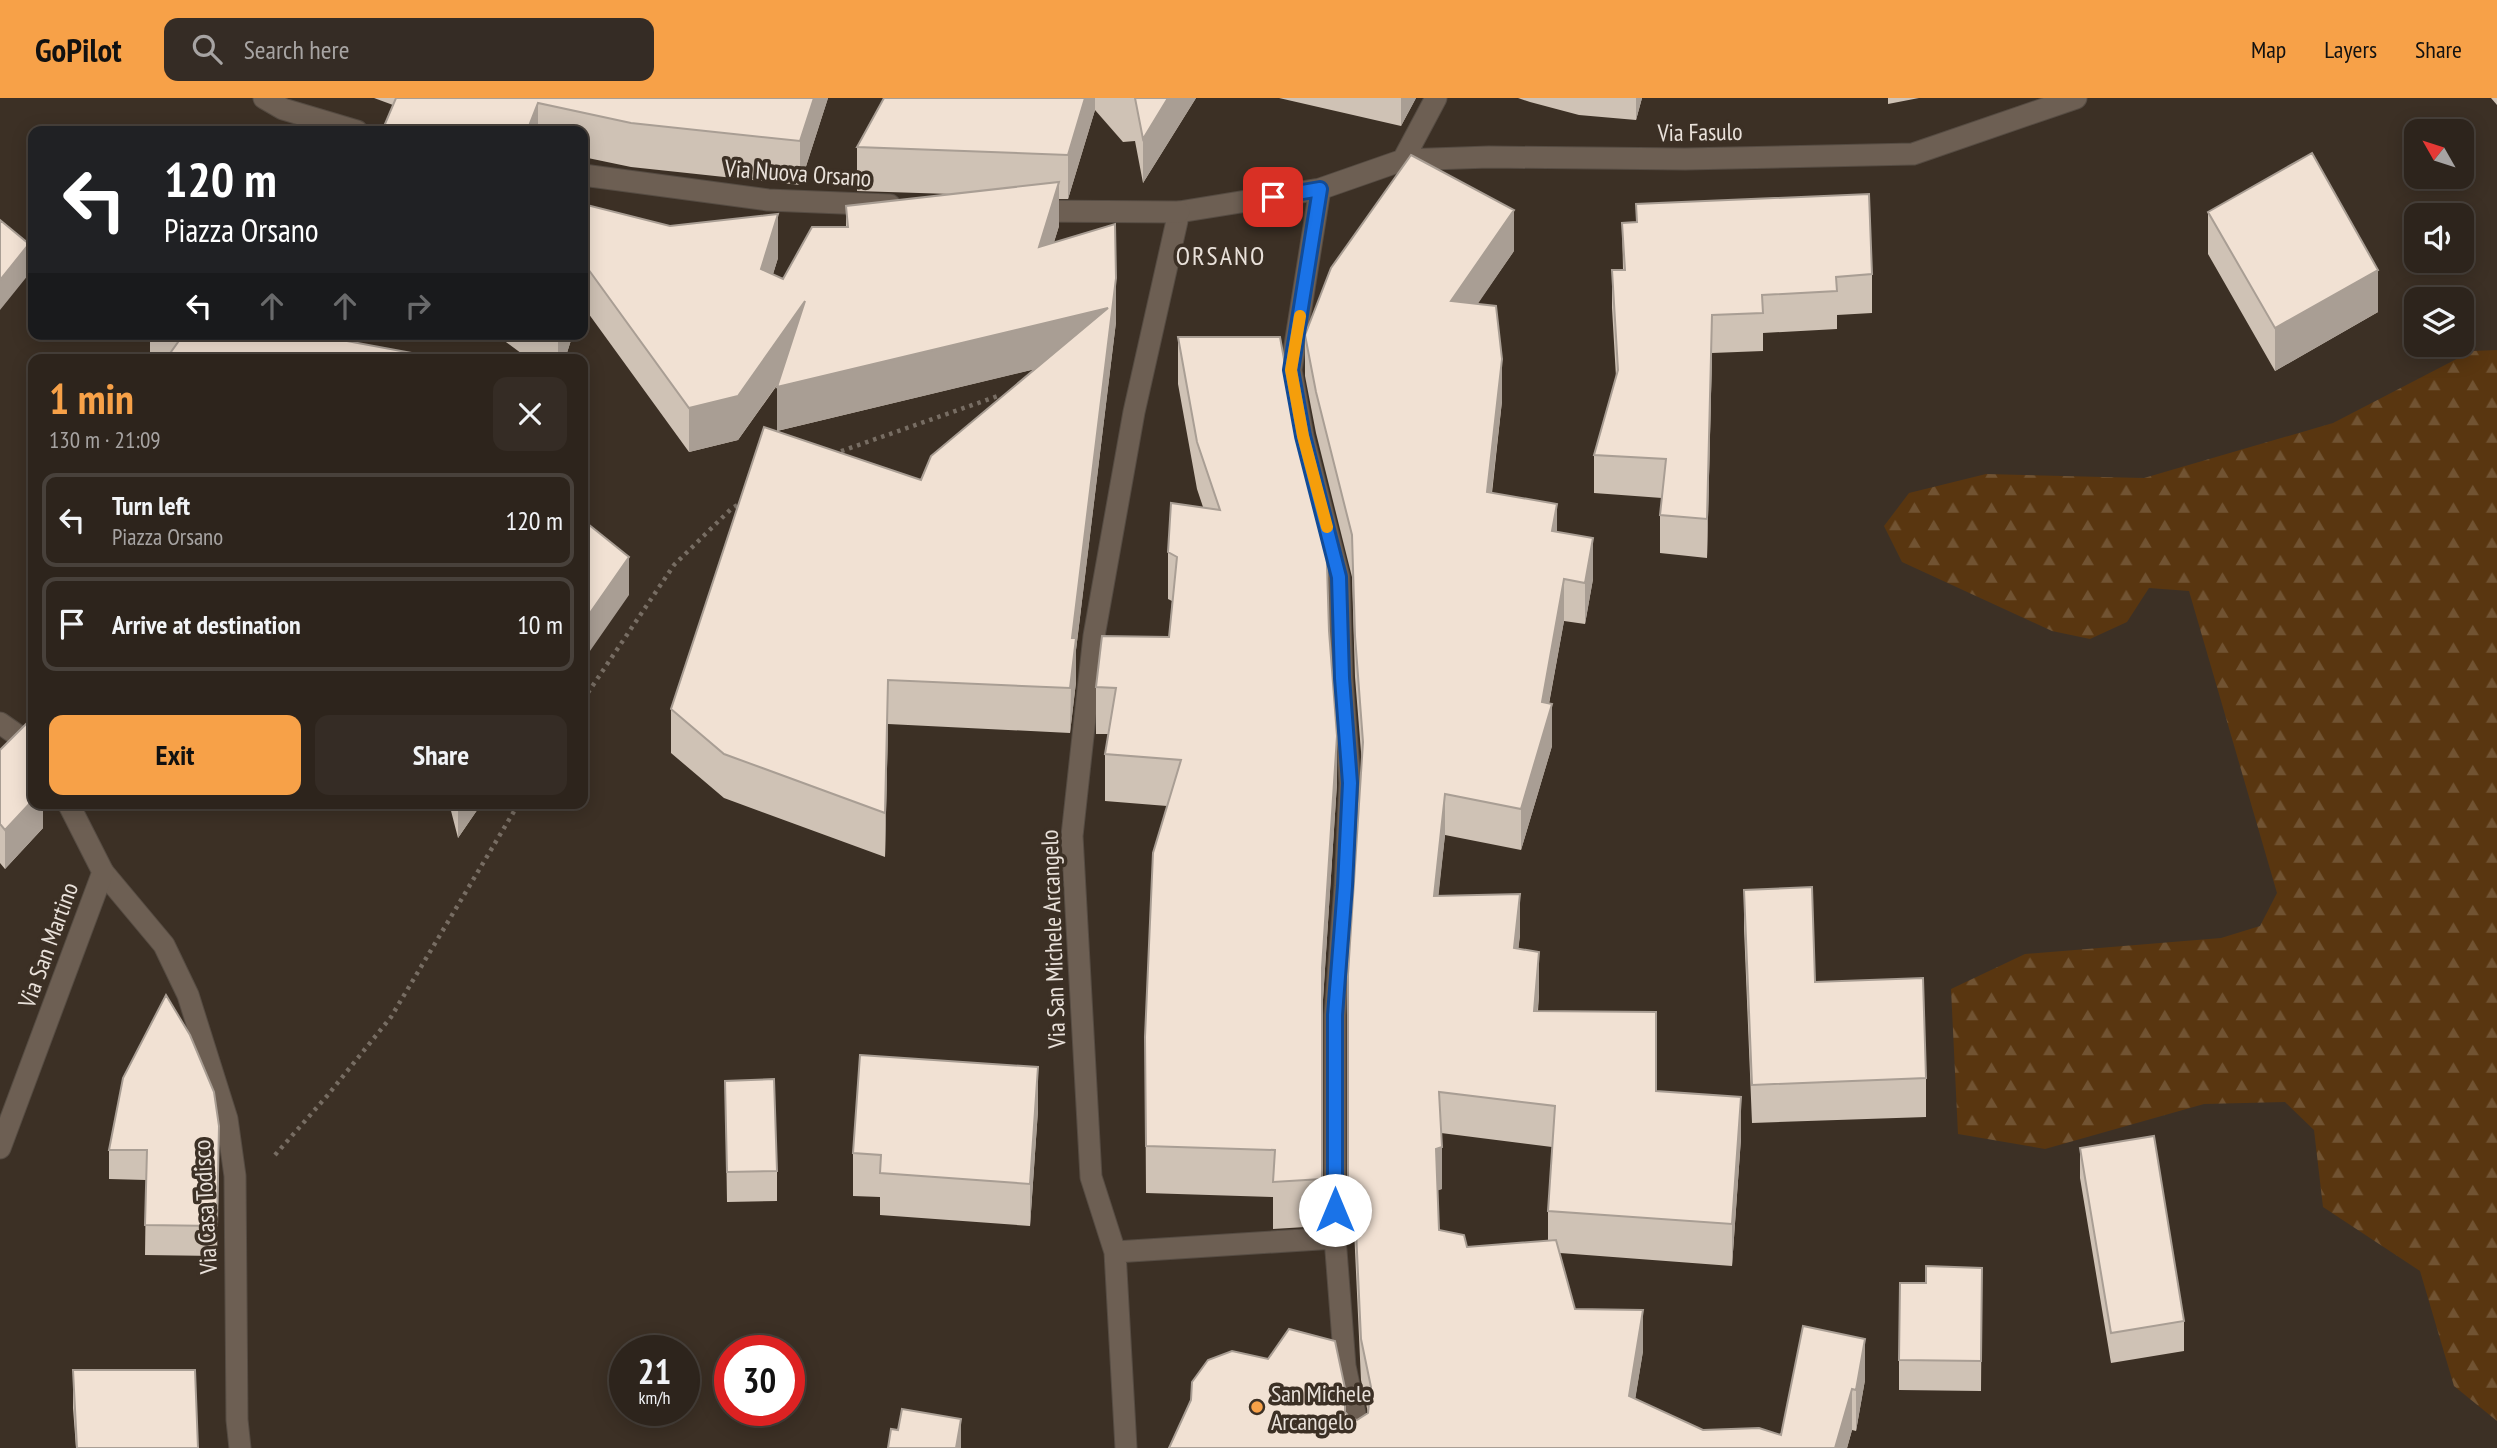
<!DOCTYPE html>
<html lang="en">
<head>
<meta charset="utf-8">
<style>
  :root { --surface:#2d241c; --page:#352c25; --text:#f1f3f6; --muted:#a7a4a3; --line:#48413b; --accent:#f7a148 }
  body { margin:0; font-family:"PT Sans Narrow",sans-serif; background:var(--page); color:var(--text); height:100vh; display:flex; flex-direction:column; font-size:26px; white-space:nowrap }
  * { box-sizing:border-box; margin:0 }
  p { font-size:23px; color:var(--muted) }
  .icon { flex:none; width:38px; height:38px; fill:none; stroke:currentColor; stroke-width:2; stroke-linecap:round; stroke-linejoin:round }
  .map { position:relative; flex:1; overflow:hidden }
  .side { position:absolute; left:28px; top:256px; width:560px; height:455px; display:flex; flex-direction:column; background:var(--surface); border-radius:14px; box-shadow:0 4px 18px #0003,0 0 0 2px var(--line) }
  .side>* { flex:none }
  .top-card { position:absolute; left:28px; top:28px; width:560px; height:214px; border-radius:14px; box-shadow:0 4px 18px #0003,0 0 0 2px var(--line); background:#202124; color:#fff; overflow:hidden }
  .needle { width:46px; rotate:309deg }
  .controls { position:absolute; left:2404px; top:21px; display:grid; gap:14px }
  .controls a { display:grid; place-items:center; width:70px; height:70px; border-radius:14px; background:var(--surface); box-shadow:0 4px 18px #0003,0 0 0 2px var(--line); font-size:35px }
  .speed { position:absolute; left:609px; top:1237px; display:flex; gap:14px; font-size:35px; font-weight:700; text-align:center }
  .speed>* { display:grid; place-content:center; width:91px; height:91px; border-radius:50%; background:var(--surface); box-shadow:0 4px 18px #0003,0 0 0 2px var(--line); line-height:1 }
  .speed small { font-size:18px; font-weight:400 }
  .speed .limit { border:10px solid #d22; background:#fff; color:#111 }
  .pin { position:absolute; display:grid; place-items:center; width:60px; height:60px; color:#fff; margin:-30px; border-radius:14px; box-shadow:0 4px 10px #0006 }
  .me { position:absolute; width:77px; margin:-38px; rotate:0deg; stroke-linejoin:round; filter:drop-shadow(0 0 5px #0008) }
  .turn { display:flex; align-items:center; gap:24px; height:147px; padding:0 21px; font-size:32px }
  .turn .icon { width:91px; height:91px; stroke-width:2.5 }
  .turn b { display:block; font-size:49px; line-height:60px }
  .lanes { display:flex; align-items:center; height:66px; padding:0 21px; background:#0003; justify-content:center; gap:35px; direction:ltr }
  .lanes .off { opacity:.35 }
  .round { display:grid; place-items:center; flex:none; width:74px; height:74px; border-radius:14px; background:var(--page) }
  .head { display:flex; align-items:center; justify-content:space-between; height:119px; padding:0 21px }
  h1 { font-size:42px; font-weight:800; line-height:52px; color:var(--accent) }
  .action { display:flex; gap:14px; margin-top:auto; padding:14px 21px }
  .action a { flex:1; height:80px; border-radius:14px; background:var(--accent); color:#111; font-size:28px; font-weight:800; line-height:80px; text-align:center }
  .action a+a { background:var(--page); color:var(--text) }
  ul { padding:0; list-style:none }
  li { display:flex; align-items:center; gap:21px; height:94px; margin:0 14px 10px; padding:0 7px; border:4px solid var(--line); border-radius:14px }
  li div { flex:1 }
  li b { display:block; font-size:26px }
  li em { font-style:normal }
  header { display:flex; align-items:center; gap:42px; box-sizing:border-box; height:98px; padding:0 35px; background:var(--accent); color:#111 }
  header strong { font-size:33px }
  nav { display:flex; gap:38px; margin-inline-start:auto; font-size:24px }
  .search { width:490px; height:63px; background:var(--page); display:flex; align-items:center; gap:18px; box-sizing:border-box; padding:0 24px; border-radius:14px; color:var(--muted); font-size:26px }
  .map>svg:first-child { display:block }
  .forest { fill:url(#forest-firs) }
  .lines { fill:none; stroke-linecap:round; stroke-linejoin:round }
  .street-casing { stroke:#564c43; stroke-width:23 }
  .secondary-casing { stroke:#564c43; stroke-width:23 }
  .path { stroke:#776d63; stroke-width:4.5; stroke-dasharray:3.5 5; stroke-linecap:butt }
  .street { stroke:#6d5f53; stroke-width:21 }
  .secondary { stroke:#6d5f53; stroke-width:21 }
  .wall { fill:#cfc2b5; fill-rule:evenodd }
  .shaded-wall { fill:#a99e94 }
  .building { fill:#f1e1d3; stroke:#a99e94; stroke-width:2 }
  .route-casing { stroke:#114b97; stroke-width:18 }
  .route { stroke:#1a73e8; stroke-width:12 }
  .slow { stroke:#f59e0b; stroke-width:12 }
  .poi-dot { fill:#f7a148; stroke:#3c3025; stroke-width:2.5 }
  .labels { text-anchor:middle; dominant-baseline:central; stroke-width:7; stroke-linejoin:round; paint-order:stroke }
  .street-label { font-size:24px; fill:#e9e1da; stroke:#3c3025 }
  .poi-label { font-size:24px; fill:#e9e1da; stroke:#3c3025; text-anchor:start }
  .neighbourhood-label { font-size:26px; letter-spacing:2px; fill:#e9e1da; stroke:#3c3025 }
</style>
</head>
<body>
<header>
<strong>GoPilot</strong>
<div class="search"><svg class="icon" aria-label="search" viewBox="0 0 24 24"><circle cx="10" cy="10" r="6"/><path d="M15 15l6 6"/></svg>Search here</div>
<nav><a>Map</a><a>Layers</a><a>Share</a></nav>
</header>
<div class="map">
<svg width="2497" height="1350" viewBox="0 0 2497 1350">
  <defs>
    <pattern id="forest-firs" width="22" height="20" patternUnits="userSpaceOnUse" patternTransform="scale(1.75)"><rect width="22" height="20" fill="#593610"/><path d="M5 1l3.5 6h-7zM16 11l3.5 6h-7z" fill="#715332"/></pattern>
  </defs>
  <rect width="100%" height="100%" fill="#3c3025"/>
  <!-- forest -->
  <path class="forest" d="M2497,252V1323L2454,1288L2420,1173L2323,1109L2314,1032L2285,1004L2204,1006L2045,1051L1958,1036L1951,891L2025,856L2221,840L2260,828L2277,795L2189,493L2149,490L2127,524L2090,541L2052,533L1902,464L1884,428L1909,395L1986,376L2144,380L2333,325L2472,253Z"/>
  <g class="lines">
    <defs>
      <path id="street" d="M1403,62L1436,0
        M1320,91L1291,272L1303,338L1339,479L1342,580L1350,685L1345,788L1335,917V1140L1345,1268L1358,1330L1357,1350
        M103,774L164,847L188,897L227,1021L235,1078L237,1322L240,1350
        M1335,1140L1115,1154L1091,1079L1072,738L1094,538L1134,314L1179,114L1320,91L1403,62L1489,59L1685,61L1913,56L2076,0
        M1115,1154L1126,1350"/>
      <path id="secondary" d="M264,0L283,11L357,33
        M583,77L768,102L890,107
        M1031,113L1179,114
        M0,625L33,648
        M0,1050L103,774L68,705"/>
    </defs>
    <!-- street casing -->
    <use href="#street" class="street-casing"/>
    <!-- secondary casing -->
    <use href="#secondary" class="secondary-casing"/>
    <!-- path -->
    <path class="path" d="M833,356L998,298
      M583,602L674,467L732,410L743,404
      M275,1057L327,998L391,919L519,705"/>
    <!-- street -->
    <use href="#street" class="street"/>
    <!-- secondary -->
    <use href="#secondary" class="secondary"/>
  </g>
  <!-- wall -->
  <path class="wall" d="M374,0H828L800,87L631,69L583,59V33H382L393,7Z
    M884,0H1196L1143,85L1135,43L1123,44L1095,12L1068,101H1059V128L1054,144L1116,224L1076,552V584L1070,635L888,626L885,759L724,700L671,655V611L921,382L1035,271L777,333L778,286L738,342L689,354L583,208V106L778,160L773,176L783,181L846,129V108L950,96L857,93V49Z
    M1279,0H1416L1401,28Z
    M1518,0H1642L1636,22L1579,17L1530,4Z
    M1888,0H1919L1888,6Z
    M2491,0H2497V7Z
    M1636,106L1872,176V215L1837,217V231L1763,235V253L1712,255L1707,460L1660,455V417L1662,400L1594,395V357L1616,279L1612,210V172H1623L1622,125L1636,124Z
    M2208,114L2378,214L2275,273L2208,156Z
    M1514,153L1477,206L1502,303L1492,395L1557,433L1593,481L1585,526L1564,523L1549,606L1552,648L1521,752L1445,737L1438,798L1520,837L1518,851L1539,896L1538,913L1656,993L1741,1040L1732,1168L1560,1155L1575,1211L1643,1253L1635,1301L1703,1332L1781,1337L1865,1282L1856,1333L1852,1332L1847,1350H1169L1345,1314L1350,1320L1357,1322L1368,1315L1361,1282L1354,1131H1348V876L1362,666L1355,579L1352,479L1316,335L1305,278V237ZM1441,1035L1552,1049L1548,1113V1143L1467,1149L1439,1132L1437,1092L1442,1091Z
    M150,236H309L412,261H154L150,259Z
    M495,236H573L565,261H529Z
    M1178,239L1329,533L1337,685L1322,917V1128L1273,1131V1099L1146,1095L1145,939L1167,708L1105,703V656L1108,636H1096V589L1169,539L1172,503L1168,501V454L1203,409L1197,391L1178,286Z
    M0,652L43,705V730L5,771L0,765Z
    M449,705H482L458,740Z
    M1744,792L1815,884L1926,980V1019L1752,1025L1744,830Z
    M123,980L219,1058L217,1158L145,1157L146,1082L109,1081V1052Z
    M725,983L777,1073V1103L727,1104Z
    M1038,1012L1030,1128L880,1117V1099L853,1098V1055Z
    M2080,1050L2184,1223V1253L2111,1265L2080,1080Z
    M1982,1170L1981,1293L1899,1292V1262L1926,1185Z
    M73,1272L198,1350H76L73,1310Z"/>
  <!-- shaded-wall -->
  <path class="shaded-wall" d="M814,0H828L800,87V43Z
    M1085,0H1095V12L1068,101V57Z
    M1168,0H1196L1143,85V41Z
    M1401,0H1416L1401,28Z
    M1636,0H1642L1636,22Z
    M538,5V33H527Z
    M1059,84V128L1039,193V149Z
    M1514,112V153L1451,245V203Z
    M778,116V160L761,215V171Z
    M29,146V176L0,212V182Z
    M2378,172V214L2275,273V230Z
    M1116,180V224L1076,552V584L1070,635L1072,540L1107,254L777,333V289Z
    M805,203V247L738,342L689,354V310Z
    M1712,217V255L1707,460V421Z
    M558,236H573L565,261H558Z
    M1502,261V303L1487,435V394Z
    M1557,406V448L1552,433Z
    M1593,440V481L1585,526V485Z
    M629,459V497L583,563V525Z
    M1564,481V523L1544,632L1552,606V648L1521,752V711L1542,604Z
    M888,582V626L885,759V715Z
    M1337,638V685L1322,917V870Z
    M33,663V705H43V730L5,771V732L29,670Z
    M1445,696V737L1434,840V798Z
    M458,705H482L458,740Z
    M1520,796V837L1514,892V850Z
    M1539,854V896L1534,954V913Z
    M1038,969V1012L1030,1128V1086Z
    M1741,999V1040L1732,1168V1126Z
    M1442,1049V1091L1436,1093V1051Z
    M1643,1212V1253L1629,1340V1298Z
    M1865,1241V1282L1856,1333V1292Z
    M1852,1291V1332L1847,1350H1835Z
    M961,1321V1350H956Z"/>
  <!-- building -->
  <path class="building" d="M396,0H814L800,43L631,25L538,5L527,33H382Z
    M884,0H1085L1068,57L857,49Z
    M1135,0H1168L1143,41Z
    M2312,55L2378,172L2275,230L2208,114Z
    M1411,57L1514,112L1451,203L1496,208L1502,261L1487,394L1557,406L1552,433L1593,440L1585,485L1564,481L1542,604L1552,606L1521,711L1445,696L1434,798L1520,796L1514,850L1539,854L1534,913L1656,914V993L1741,999L1732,1126L1548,1113L1555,1008L1439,994L1442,1049L1436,1051L1439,1132L1464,1137L1467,1149L1556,1142L1575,1211L1643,1212L1629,1298L1703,1332L1759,1330L1781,1337L1803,1228L1865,1241L1856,1292L1852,1291L1835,1350H1169L1191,1302L1192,1284L1208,1262L1232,1253L1268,1261L1289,1231L1335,1243L1345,1290V1314L1350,1320L1357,1322L1368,1315L1371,1289L1361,1241L1354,1089L1348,1090V876L1363,644L1355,538L1352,437L1316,294L1305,237L1331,170Z
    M1059,84L1039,149L1115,126L1116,180L1072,540H1076L1070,590L888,582L885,715L724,656L671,611L764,329L921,382L931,358L1108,210L777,289L805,203L738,298L689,310L583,164V106L670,128L778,116L761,171L783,181L812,129H848L846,108Z
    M1869,96L1872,176L1836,179L1837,193L1762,197L1763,215L1712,217L1707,421L1660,417L1666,361L1594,357L1618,272L1612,172H1625L1622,125L1637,124L1636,106Z
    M0,122L29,146L0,182Z
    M181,236H309L412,255L410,261H166L183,237Z
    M1178,239H1280L1290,294L1326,434L1329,533L1337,638L1322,870V1081L1273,1084L1275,1052L1146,1048L1145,939L1153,755L1181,662L1105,656L1116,590L1096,589L1102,538L1169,539L1177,459L1168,454L1171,405L1220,412L1197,344Z
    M583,422L629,459L583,525Z
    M30,622H33V663L29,670L33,677V702L5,732L0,726V652Z
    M1812,789L1815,884L1923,880L1926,980L1752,987L1744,792Z
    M166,897L190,937L214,994L219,1028L217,1128L145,1127L147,1052H109L123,980Z
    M860,957L1038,969L1030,1086L880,1075L881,1057L853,1055Z
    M774,981L777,1073L727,1074L725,983Z
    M2154,1038L2184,1223L2111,1235L2080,1050Z
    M1926,1168L1982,1170L1981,1263L1899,1262L1900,1185H1926Z
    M73,1272H195L198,1350H77Z
    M902,1311L961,1321L956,1350H888L891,1331L898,1332Z"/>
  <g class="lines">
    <defs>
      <path id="route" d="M1273,99L1320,91L1291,272L1303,338L1339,479L1342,580L1350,685L1345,788L1335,917V1112"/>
    </defs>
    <!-- route casing -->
    <use href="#route" class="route-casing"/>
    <!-- route -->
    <use href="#route" class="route"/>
    <!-- slow -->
    <path class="slow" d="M1300,218L1291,272L1303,338L1327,429"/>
  </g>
  <!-- markers -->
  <circle class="poi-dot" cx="1257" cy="1309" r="7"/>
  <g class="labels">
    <!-- street labels -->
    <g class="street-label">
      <text transform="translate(1700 34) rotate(-1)">Via Fasulo</text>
      <text transform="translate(798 75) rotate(4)">Via Nuova Orsano</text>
      <text transform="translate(1053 841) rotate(-92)">Via San Michele Arcangelo</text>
      <text transform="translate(48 847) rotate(-70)">Via San Martino</text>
      <text transform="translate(205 1109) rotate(-93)">Via Casa Todisco</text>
    </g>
    <!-- poi labels -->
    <g class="poi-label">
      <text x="1271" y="1295">San Michele<tspan x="1271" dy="28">Arcangelo</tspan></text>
    </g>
    <!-- neighbourhood labels -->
    <g class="neighbourhood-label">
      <text x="1221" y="157">ORSANO</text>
    </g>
  </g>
</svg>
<div class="controls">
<a><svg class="needle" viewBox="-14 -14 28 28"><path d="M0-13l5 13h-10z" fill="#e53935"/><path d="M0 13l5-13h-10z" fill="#a7a4a3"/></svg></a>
<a><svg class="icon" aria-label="sound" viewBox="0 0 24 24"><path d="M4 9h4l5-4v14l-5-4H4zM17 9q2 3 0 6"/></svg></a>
<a><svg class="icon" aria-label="layers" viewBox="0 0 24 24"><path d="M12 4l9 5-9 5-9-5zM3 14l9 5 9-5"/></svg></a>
</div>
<div class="speed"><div>21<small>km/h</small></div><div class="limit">30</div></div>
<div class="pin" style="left:1273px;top:99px;background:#d93025"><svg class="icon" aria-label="arrive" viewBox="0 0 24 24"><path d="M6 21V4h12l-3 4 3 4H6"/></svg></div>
<svg class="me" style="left:1335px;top:1112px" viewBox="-20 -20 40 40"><circle r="19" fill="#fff"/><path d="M0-13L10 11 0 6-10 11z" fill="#1a73e8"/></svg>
<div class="top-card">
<div class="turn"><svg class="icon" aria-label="left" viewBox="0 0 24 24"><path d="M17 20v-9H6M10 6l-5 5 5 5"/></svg><div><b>120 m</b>Piazza Orsano</div></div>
<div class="lanes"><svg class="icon" aria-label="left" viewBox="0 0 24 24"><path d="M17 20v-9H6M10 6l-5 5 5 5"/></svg><svg class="icon off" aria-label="ahead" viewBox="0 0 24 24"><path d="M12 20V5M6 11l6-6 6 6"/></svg><svg class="icon off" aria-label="ahead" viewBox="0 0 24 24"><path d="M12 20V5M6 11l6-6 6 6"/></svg><svg class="icon off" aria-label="right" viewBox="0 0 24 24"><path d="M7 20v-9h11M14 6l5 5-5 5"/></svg></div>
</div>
<section class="side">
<div class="head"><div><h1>1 min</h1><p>130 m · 21:09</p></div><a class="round"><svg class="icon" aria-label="close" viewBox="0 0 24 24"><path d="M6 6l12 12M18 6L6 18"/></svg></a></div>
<ul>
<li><svg class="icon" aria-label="left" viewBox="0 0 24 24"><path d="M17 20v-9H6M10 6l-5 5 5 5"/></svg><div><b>Turn left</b><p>Piazza Orsano</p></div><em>120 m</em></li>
<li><svg class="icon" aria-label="arrive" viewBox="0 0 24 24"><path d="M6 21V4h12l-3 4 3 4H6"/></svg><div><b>Arrive at destination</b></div><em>10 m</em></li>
</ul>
<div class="action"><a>Exit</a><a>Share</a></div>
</section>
</div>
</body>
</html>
